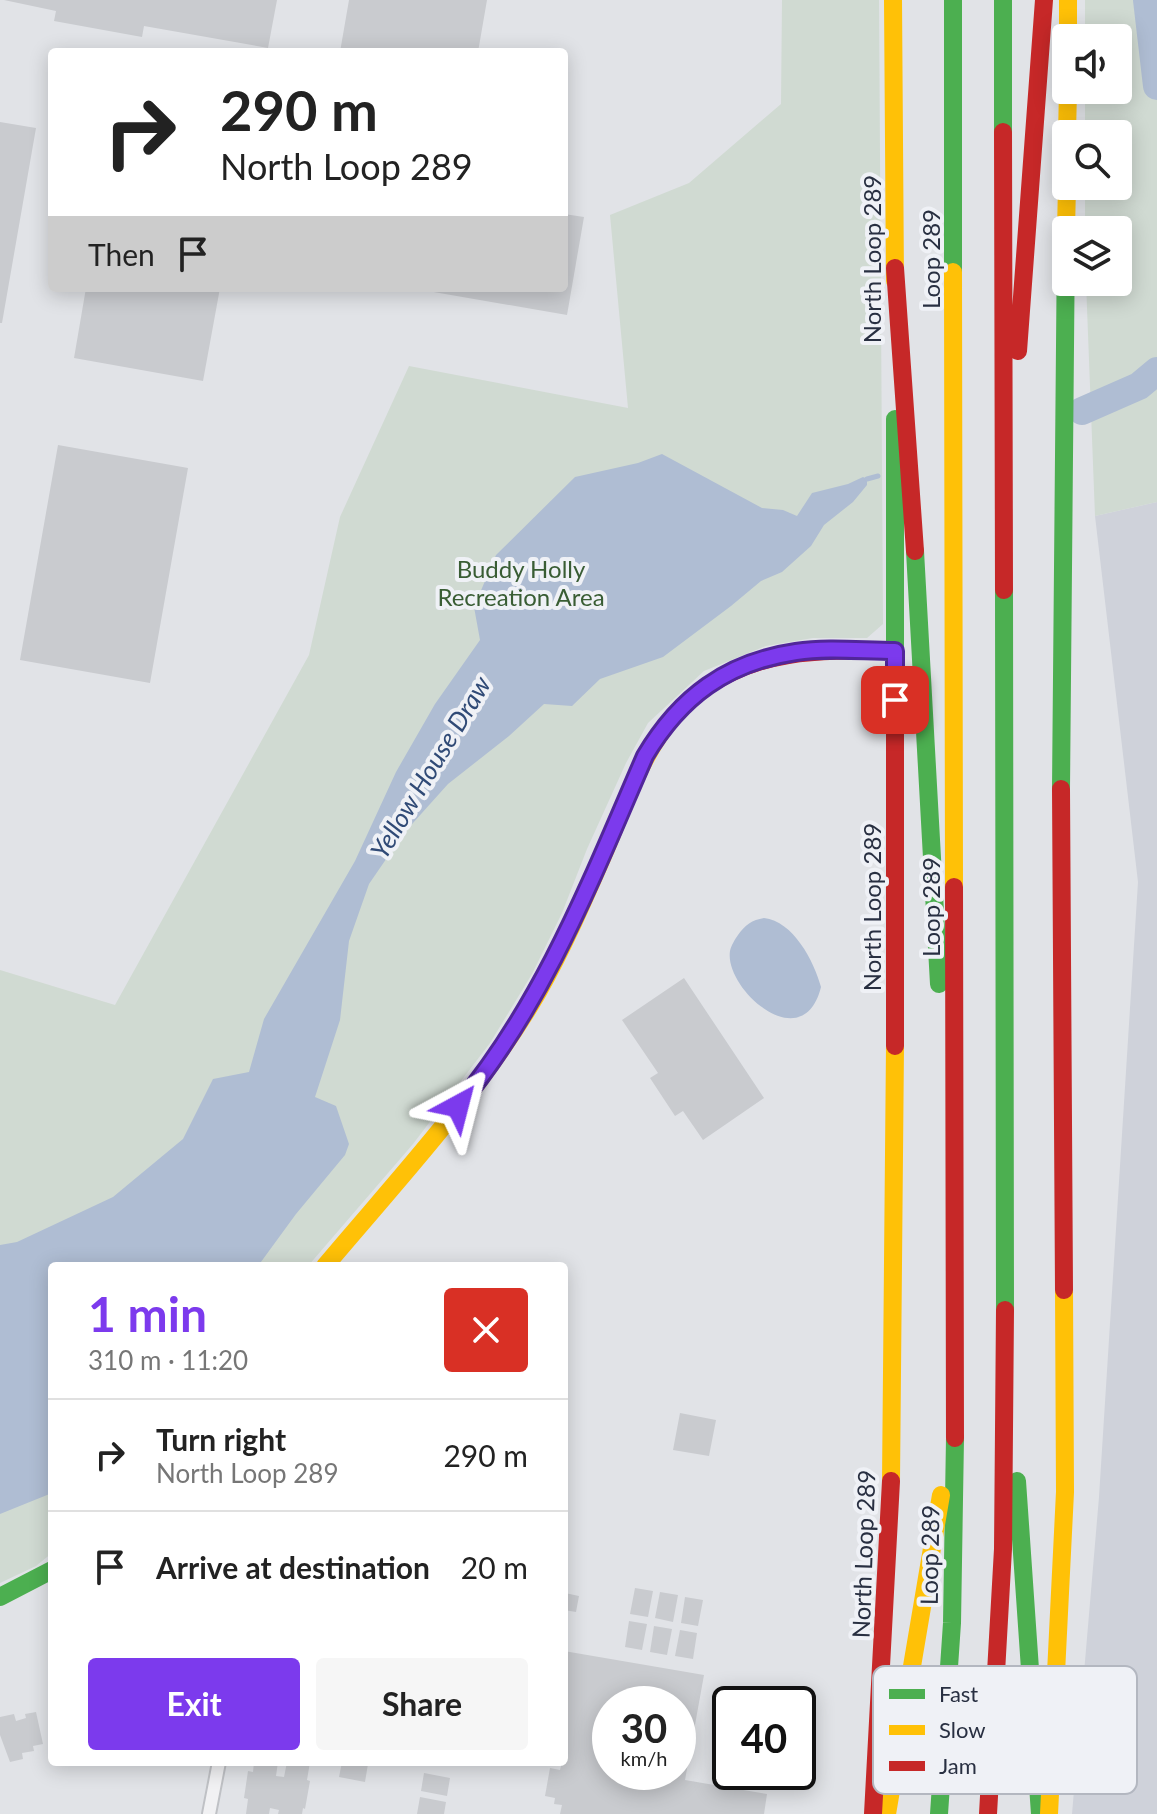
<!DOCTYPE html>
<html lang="en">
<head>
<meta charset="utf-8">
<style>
  :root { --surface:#fff; --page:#f6f6f6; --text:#222; --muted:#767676; --line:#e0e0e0; --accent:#7c3aed }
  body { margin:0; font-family:Lato,sans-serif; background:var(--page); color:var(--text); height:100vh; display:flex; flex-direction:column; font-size:30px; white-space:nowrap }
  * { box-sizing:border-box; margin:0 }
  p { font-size:26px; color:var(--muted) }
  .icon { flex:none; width:44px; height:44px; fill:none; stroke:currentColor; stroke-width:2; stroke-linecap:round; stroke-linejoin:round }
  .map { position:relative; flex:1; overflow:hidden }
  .side { position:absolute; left:48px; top:1262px; width:520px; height:504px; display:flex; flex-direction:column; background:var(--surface); border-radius:8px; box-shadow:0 4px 20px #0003 }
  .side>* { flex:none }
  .banner { position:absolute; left:48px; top:48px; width:520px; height:244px; border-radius:8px; box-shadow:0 4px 20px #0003; background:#fff; color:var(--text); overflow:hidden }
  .controls { position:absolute; left:1052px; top:24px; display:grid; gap:16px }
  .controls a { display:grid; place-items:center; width:80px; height:80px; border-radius:8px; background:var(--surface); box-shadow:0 4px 20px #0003; font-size:40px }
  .speed { position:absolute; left:592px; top:1686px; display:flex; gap:16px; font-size:40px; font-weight:700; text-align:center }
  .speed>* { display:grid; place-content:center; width:104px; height:104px; border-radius:50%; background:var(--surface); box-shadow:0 4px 20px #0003; line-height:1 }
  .speed small { font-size:20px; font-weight:400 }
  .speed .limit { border:4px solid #111; border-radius:12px; background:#fff; color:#111 }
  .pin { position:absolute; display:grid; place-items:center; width:68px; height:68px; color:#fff; margin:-34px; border-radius:16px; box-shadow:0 4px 12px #0006 }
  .me { position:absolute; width:88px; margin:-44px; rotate:38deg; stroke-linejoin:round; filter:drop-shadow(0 0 6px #0008) }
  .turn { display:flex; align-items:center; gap:28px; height:168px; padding:0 40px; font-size:36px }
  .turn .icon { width:104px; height:104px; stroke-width:2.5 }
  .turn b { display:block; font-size:56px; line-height:68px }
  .then { display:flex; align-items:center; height:76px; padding:0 40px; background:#0003; gap:16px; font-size:30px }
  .round { display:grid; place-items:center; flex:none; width:84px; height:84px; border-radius:8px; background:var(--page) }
  .summary { display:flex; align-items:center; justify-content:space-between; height:136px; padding:0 40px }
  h1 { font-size:48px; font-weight:700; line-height:60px; color:var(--accent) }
  .primary-button { display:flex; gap:16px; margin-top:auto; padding:16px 40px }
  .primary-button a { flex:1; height:92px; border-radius:8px; background:var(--accent); color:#fff; font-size:32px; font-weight:700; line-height:92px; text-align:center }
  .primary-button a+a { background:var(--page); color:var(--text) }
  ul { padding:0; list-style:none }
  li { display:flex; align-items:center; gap:24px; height:112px; padding:0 40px; border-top:2px solid var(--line) }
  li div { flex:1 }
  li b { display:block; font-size:30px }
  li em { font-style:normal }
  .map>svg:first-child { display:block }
  .built { fill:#cfd2da }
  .green { fill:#d0dad2 }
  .water { fill:#afbdd3 }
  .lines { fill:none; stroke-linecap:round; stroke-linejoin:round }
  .stream { stroke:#afbdd3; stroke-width:5 }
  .river { stroke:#afbdd3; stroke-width:28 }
  .building { fill:#c9cbcf; fill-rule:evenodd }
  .street-casing { stroke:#bfc1c5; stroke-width:16 }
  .street { stroke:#f1f1f3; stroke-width:12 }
  .fast { stroke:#4caf50; stroke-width:18 }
  .slow { stroke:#ffc107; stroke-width:18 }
  .jam { stroke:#c62828; stroke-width:18 }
  .route-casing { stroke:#51269a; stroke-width:20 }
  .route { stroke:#7c3aed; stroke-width:14 }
  .labels { text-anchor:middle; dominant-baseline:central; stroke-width:8; stroke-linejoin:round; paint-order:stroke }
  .street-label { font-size:24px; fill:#282f41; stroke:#eff1f6 }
  .park-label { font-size:24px; fill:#395d34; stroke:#eff1f6 }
  .water-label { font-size:26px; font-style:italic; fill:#304a76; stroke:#eff1f6 }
  .key { fill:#eff1f6; stroke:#b3b7c0; stroke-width:2 }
  .key-label { font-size:22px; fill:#282f41 }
</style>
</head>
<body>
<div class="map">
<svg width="1157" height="1814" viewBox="0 0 1157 1814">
  <rect width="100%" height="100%" fill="#e1e3e7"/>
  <!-- built -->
  <path class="built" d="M1157,502V1814H1072L1099,1497L1138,882L1095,516Z"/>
  <!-- green -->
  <path class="green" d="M782,0H879L883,624L867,638H813L766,646L704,671L648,723L626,763L587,849L562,913L532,974L490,1043L413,1144L308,1266H52V1553L36,1566L0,1583V970L115,1005L309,655L340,517L409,366L628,408L610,215L689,183L781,104Z
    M1085,0H1157V502L1095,516L1086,282H1118V230H1085V186H1118V134H1085V90H1118V38H1085Z"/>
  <!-- water -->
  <path class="water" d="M662,454L762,508L783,510L797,516L812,493L848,484L863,477L867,479V485L853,502L824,525L811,546L782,572L761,581L731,606L663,657L600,679L572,706L544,704L509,736L448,784L404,833L369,884L349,941L340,1020L315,1097L336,1106L349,1144L345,1155L296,1214L258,1266H52V1493L0,1514V1245L17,1242L113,1197L183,1139L213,1079L249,1072L264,1019L355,861L396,772L435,704L480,640L474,607L496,555L575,477L638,463Z
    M764,918C793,921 814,961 821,987C803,1059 724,989 730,951C731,946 735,939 738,935C745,925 752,920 764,918Z"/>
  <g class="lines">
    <!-- stream -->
    <path class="stream" d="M867,479L878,476"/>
    <!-- river -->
    <path class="river" d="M1147,0L1157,86
      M1082,411L1139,386L1157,371"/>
  </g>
  <!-- building -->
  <path class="building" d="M4,0H277L268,48L144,26L142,37L54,21L56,11Z
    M349,0H487L478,52H340Z
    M0,122L36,128L2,323H0Z
    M564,214L584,217L567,315L422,290L564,288Z
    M86,288H220L203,381L74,358Z
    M58,445L188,468L150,683L20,660Z
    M684,978L764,1098L703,1140L683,1111L675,1116L650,1078L658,1073L622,1020Z
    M680,1413L716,1420L709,1456L673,1450Z
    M635,1588L653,1591L648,1617L630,1614Z
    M660,1592L678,1595L673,1622L655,1618Z
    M565,1593L579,1596L576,1612L564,1610Z
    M685,1597L703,1600L698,1626L681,1623Z
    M629,1621L647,1624L642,1650L625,1647Z
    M654,1626L672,1629L667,1655L650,1652Z
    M680,1630L697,1633L693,1659L675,1656Z
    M564,1651L704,1675L685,1780L767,1794L764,1814H560L562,1805L554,1804L555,1798L545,1796L550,1768L560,1770L562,1762H564ZM610,1704H678V1772H610Z
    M36,1712L43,1744L33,1746L34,1751L22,1753L23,1759L10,1762L0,1735V1717L14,1714L16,1721L26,1718L25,1714Z
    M254,1762H278L276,1776L284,1777L287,1762H310L307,1780L310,1781L305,1809L303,1808L302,1814H278L279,1810L270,1808L269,1814H246L248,1799L244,1798L248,1771L253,1772Z
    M342,1762L368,1764L365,1782L339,1777Z
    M424,1773L450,1778L447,1796L421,1791Z
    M420,1797L446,1802L444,1814H417Z"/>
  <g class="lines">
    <defs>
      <path id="street" d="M209,1814L219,1762"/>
    </defs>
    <!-- street casing -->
    <use href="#street" class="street-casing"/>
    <!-- street -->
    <use href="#street" class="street"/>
    <!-- fast -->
    <path class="fast" d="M953,0V272
      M1003,0V132
      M895,419V703
      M915,551L939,984
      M1004,590L1005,1310
      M1061,789L1066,236
      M1017,1481L1040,1814
      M0,1597L52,1570
      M939,1814L952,1623L955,1438"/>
    <!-- slow -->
    <path class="slow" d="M893,0L895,281
      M1068,0V38
      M1067,134L1068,90
      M1066,230L1067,186
      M953,272L954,887
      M325,1266C399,1178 480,1092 538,992C564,946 585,897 606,849C630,792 648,733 698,693
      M891,1481L895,1046
      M887,1814L941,1495
      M1049,1814L1065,1492L1064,1290"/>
    <!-- jam -->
    <path class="jam" d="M1003,132L1004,590
      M895,268L915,551
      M1018,351L1044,0
      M698,693C757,647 824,650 895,651
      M895,703V1046
      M1061,789L1064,1290
      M954,887L955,1438
      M873,1814L891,1481
      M988,1814L1003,1549L1005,1310"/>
  </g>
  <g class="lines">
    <defs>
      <path id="route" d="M458,1106C544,1003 592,878 645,756C680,697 727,662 796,652C828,647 863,651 895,651V700"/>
    </defs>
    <!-- route casing -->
    <use href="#route" class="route-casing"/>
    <!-- route -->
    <use href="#route" class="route"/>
  </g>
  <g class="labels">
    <!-- street labels -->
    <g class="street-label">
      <text transform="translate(871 259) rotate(-90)">North Loop 289</text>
      <text transform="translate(930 259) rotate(-90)">Loop 289</text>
      <text transform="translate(871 907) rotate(-90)">North Loop 289</text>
      <text transform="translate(930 907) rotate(-90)">Loop 289</text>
      <text transform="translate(863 1554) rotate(-88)">North Loop 289</text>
      <text transform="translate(929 1555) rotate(-89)">Loop 289</text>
    </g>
    <!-- park labels -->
    <g class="park-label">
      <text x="521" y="568">Buddy Holly<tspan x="521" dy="28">Recreation Area</tspan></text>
    </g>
    <!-- water labels -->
    <g class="water-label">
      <text transform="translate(430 767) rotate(-59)">Yellow House Draw</text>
    </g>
  </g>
  <!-- legend -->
  <rect x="873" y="1666" width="264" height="128" rx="12" class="key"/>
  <rect x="889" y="1689" width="36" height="10" fill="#4caf50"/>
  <rect x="889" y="1725" width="36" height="10" fill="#ffc107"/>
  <rect x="889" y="1761" width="36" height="10" fill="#c62828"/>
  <g class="key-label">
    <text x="939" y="1702">Fast</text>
    <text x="939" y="1738">Slow</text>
    <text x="939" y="1774">Jam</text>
  </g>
</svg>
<div class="controls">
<a><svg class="icon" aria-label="sound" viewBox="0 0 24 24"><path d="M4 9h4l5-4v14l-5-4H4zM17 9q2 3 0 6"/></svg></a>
<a><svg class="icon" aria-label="search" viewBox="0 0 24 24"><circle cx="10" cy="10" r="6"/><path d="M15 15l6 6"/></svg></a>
<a><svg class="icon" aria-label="layers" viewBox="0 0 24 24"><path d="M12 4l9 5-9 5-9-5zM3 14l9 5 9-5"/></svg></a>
</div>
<div class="speed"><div>30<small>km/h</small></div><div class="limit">40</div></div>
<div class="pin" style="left:895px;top:700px;background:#d93025"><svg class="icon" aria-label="arrive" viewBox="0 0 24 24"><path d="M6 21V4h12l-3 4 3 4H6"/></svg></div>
<svg class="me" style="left:458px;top:1106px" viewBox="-20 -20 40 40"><path d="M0-17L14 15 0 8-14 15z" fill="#7c3aed" stroke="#fff" stroke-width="4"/></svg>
<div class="banner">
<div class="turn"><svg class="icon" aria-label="right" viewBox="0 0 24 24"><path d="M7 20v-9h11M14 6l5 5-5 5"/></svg><div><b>290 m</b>North Loop 289</div></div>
<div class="then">Then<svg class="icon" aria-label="arrive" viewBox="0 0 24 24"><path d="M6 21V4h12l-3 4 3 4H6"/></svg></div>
</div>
<section class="side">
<div class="summary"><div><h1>1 min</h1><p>310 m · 11:20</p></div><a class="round" style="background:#d93025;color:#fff"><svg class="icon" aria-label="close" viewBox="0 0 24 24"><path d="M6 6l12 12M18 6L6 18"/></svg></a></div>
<ul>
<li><svg class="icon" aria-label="right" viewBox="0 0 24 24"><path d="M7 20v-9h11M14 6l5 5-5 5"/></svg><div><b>Turn right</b><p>North Loop 289</p></div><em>290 m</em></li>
<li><svg class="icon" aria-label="arrive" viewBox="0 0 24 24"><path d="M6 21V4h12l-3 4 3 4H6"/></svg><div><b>Arrive at destination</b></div><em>20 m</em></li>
</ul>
<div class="primary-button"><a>Exit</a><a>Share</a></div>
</section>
</div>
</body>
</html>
